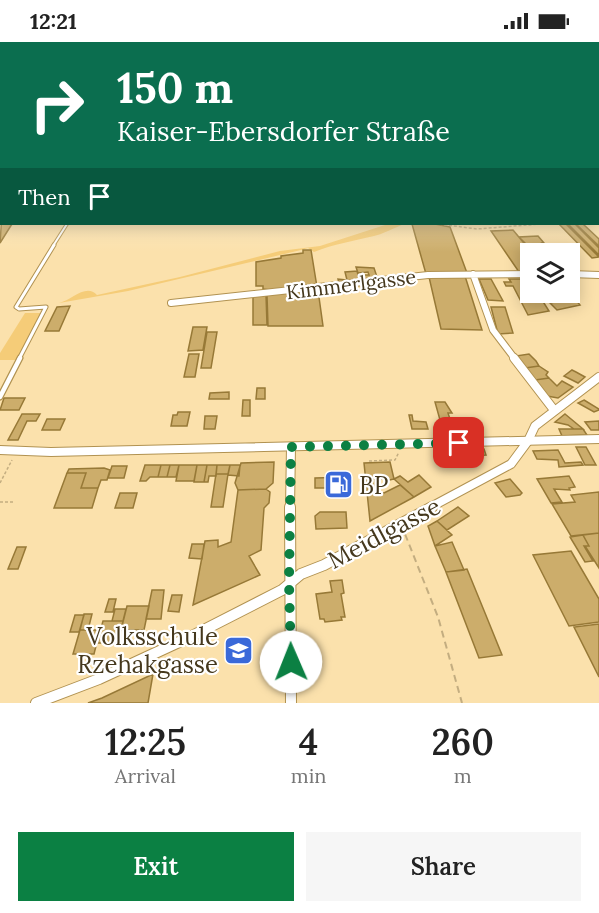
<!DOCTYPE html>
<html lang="en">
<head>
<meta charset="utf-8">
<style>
  :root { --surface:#fff; --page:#f6f6f6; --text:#222; --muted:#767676; --accent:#0b8043 }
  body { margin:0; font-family:Lora,serif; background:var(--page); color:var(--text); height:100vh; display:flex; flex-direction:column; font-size:22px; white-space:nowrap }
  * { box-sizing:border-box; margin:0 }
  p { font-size:20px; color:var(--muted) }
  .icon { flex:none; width:33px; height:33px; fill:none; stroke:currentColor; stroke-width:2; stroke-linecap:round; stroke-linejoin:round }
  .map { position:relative; height:661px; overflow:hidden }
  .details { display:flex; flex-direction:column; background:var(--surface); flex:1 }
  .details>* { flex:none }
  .top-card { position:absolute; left:0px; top:0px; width:600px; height:183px; box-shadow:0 3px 15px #0003; background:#0b6e4f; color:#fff; overflow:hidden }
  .fabs { position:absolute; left:520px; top:201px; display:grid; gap:12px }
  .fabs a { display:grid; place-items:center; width:60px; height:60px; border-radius:0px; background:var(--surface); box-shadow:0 3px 15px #0003; font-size:30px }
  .pin { position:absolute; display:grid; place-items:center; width:51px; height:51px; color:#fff; margin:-26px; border-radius:12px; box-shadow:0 3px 9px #0006 }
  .me { position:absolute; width:66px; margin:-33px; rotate:359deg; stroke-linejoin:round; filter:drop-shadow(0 0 4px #0008) }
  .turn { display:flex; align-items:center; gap:21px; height:126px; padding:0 18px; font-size:27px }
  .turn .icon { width:78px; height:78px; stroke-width:2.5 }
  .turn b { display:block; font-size:42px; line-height:51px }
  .then { display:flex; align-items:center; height:57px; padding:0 18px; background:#0003; gap:12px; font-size:22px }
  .eta { display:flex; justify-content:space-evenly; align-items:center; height:102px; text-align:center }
  .eta b { font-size:36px; font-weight:600; line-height:42px }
  .button { display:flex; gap:12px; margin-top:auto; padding:12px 18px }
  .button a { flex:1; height:69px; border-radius:0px; background:var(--accent); color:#fff; font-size:24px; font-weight:600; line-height:69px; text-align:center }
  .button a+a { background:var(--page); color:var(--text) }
  .status { display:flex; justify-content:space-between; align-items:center; height:42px; padding:0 30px; background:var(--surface); direction:ltr }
  .status svg { height:16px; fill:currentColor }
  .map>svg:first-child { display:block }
  .green { fill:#f5cc78 }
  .building { fill:#ccad6b; stroke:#977937; stroke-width:1.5 }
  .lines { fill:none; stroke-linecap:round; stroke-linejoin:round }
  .lane-far2-casing { stroke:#b19251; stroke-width:4 }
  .lane-far1-casing { stroke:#b19251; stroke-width:5 }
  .lane-casing { stroke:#b19251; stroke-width:7 }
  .street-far2-casing { stroke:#b19251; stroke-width:8 }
  .street-far1-casing { stroke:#b19251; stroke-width:10 }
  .street-casing { stroke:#b19251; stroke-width:12 }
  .secondary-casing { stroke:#b19251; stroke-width:2 }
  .path-far1 { stroke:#c3ad80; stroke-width:1.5; stroke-dasharray:3 2; stroke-linecap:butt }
  .path { stroke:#c3ad80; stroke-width:2; stroke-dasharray:7 4.5; stroke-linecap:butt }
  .lane-far2 { stroke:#fff; stroke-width:2 }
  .lane-far1 { stroke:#fff; stroke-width:3 }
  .lane { stroke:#fff; stroke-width:4.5 }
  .street-far2 { stroke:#fff; stroke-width:6 }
  .street-far1 { stroke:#fff; stroke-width:8 }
  .street { stroke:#fff; stroke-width:10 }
  .secondary { fill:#fff; fill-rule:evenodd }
  .route { stroke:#0b8043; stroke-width:10; stroke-dasharray:0 18 }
  .labels { text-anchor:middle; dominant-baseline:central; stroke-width:4.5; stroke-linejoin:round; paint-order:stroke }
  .street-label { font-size:20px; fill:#45381d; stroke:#fff }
  .near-poi-label { font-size:24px; fill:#45381d; stroke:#fff; text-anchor:start }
  .near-street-label { font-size:24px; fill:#45381d; stroke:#fff }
</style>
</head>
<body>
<div class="status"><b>12:21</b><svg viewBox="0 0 49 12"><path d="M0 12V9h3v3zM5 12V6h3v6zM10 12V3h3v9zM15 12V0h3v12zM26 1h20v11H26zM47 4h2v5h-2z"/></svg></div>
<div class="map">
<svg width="599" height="661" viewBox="0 0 599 661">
  <rect width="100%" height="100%" fill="#fbe1ac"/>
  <!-- green -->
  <path class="green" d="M404,182C397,185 380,193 374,194C353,199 334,202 314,210L308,206L301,208L128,249L59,261C72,258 86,241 97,253L180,235L280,209L320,204L385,183Z
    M25,271H42L17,318H0V311Z"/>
  <!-- building -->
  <path class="building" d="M2,172V182H12L0,201Z
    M412,182H435L450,185L467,231L426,232Z
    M559,182H566L599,215L592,216Z
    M568,182H575L599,206V213Z
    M576,182H583L599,197V204Z
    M513,188L533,212H531V230H519L491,189Z
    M538,194L544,201H542L552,212H536L519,195Z
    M303,208H311L317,245L270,248L263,247V244H256V220L281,216V214L303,211Z
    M356,225L374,226L378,238H365L363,233H369L368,230L358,231Z
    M357,229L360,240L339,241L338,237L347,238L345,230Z
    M465,234L482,288L441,287L429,235Z
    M479,237H491L503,259L488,258Z
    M509,237H528L531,241V250H537L549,269L528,273L513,244H506L504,240H511Z
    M318,248L323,284H268L267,253Z
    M266,253L267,283H253V254Z
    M574,256L580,263L557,268L550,261Z
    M70,264L59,289H45L57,265Z
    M491,265H505L513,291L498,292Z
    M193,285H207L203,308L188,309Z
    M207,290H217L211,326H201Z
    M189,312H199L195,335H184Z
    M529,312L536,319L539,324L525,326L516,314Z
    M539,324L548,330L546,333L549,336L535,338L525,326Z
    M572,328L576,330L585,335L578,341L564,334Z
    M549,336L557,344L562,339L573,345L558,356L547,354L535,338Z
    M257,346H265V357H256Z
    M229,350V357H209L210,351Z
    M4,356H25L19,368H0Z
    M243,358H250V374H242Z
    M584,358L599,367V368L594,370L578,361Z
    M435,360H445L452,371H448L450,377L440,378Z
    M178,370H190L187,384H171L173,373H177Z
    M22,372H40L36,379H27L18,398H8Z
    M565,372L583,387H574L568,383L555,380Z
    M409,373H412L413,379L426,380L428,387H412Z
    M205,374H217L215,387H204Z
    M47,377H65L60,388H42Z
    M599,379V388H591L585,380Z
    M559,387H583L587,393L562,394Z
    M576,405H586L596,423H585Z
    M484,407L486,413L469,414L467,408Z
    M449,408H467L469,414H451Z
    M558,408L565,421L581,420L583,423L559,425L558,418L537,417L533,409Z
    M274,420L273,441L266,447L238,448L235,441L241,421Z
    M390,420L394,437L385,439V437H376L377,450L384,451L400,443L414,455L370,479L364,421Z
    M145,423H161L158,435H150L146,439H140Z
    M161,423H170L167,435H158Z
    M170,423H179L176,435H167Z
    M179,423H197L194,439H176Z
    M197,423H207L204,440H194Z
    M207,423H217L216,434H209L208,440H204Z
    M217,423H230L228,432H216Z
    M230,423H240L239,434L228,433Z
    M112,424H127L124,436H108Z
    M104,426L110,428L107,438H101L98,446H81L86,431H67L69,427Z
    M67,431H86L81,446H98L92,466H54Z
    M216,432H228L223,465H211Z
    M419,433L431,445L414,455L394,437L400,434L408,440Z
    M569,434L575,445L569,446L570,448L554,447L562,460L551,461L537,437Z
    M350,435L351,446H315V436Z
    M510,437L522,451L520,453L506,455L495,441Z
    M266,447L270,450L269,461L264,466L261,508L249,514L260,533L193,563L205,499L218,498V505L231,500L238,448Z
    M599,450V491L571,494L552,462L575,460L571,453Z
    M120,451H137L133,466H115Z
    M458,465L469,474L447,488L437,479Z
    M320,470H346L347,486L316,487L315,474Z
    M437,479L452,493L435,504L428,484Z
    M599,491V526L585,504H589L583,493Z
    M583,493L589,504H584L593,519L585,520L570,495Z
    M452,500L464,528L446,530L435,504Z
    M192,502H204L202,517L189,516Z
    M17,505H26L18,527H8Z
    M571,509L599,557V580L569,584L533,513Z
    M467,527L485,571L502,613L479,616L446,530Z
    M342,538L344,551L341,552L345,575H341L342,578L325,580L324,577H320L316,552L332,550L330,539Z
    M152,548H164L161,577H146Z
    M172,553H182L179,570L168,569Z
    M109,557H116L113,570H105Z
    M127,564H149L144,588H121Z
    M115,567H126L123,579H112Z
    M84,572H92L88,588H80Z
    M75,573H84L79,590H70Z
    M103,579H123L118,601H97Z
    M599,582V635L574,585Z
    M80,588H100L94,612H73Z
    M153,632L148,661H88L102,656Z"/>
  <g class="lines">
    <defs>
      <path id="lane-far2" d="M53,204L67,182"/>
      <path id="lane-far1" d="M19,317L46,265L19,267L16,265L54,203"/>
      <path id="lane" d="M0,355L20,316"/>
      <path id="street-far2" d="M473,232L493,288L515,317
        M570,232L599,233
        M171,261L428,233L531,232"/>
      <path id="street-far1" d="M514,316L554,368
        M290,466L291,405
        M429,466L511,422L528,399L535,384L599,335"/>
      <path id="street" d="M290,465L291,661
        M36,661L99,637L192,594L282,548L301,532L324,523L432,465"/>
      <path id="secondary" d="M599,393V401L51,414L0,412V404L51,406Z"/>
    </defs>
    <!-- lane-far2 casing -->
    <use href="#lane-far2" class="lane-far2-casing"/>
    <!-- lane-far1 casing -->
    <use href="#lane-far1" class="lane-far1-casing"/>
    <!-- lane casing -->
    <use href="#lane" class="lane-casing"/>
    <!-- street-far2 casing -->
    <use href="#street-far2" class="street-far2-casing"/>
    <!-- street-far1 casing -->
    <use href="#street-far1" class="street-far1-casing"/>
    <!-- street casing -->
    <use href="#street" class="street-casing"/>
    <!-- secondary casing -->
    <use href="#secondary" class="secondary-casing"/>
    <!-- path-far1 -->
    <path class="path-far1" d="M439,182L477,187L540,182
      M369,419L395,418L399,410
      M0,441L12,418
      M0,460H14"/>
    <!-- path -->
    <path class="path" d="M405,492L438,575L462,661"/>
    <!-- lane-far2 -->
    <use href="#lane-far2" class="lane-far2"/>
    <!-- lane-far1 -->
    <use href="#lane-far1" class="lane-far1"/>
    <!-- lane -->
    <use href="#lane" class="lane"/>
    <!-- street-far2 -->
    <use href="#street-far2" class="street-far2"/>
    <!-- street-far1 -->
    <use href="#street-far1" class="street-far1"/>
    <!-- street -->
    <use href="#street" class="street"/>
    <!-- secondary -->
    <use href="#secondary" class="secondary"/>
  </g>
  <!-- sky -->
  <linearGradient id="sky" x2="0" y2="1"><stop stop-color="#8ab8f1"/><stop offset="0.56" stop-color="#fdf2da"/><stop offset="1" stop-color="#fdf2da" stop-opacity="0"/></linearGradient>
  <rect width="599" height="210" fill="url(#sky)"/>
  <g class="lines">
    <!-- route -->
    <path class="route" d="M291,620L289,540L291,405L459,401"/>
  </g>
  <!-- icons -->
  <defs>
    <symbol id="fuel-square" viewBox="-11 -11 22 22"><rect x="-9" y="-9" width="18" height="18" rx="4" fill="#3a69d9" stroke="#fff"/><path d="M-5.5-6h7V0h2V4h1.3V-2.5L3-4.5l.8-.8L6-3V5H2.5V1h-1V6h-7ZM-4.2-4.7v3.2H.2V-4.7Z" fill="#fff"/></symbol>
    <symbol id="school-square" viewBox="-11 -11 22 22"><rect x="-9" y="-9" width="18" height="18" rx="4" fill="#3a69d9" stroke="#fff"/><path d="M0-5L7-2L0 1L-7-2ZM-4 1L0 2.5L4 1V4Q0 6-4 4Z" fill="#fff"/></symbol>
  </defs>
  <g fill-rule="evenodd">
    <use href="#fuel-square" x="322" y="426" width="33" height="33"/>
    <use href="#school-square" x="222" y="592" width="33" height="33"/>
  </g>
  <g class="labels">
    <!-- street labels -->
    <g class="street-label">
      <text transform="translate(351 242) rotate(-7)">Kimmerlgasse</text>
    </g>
    <!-- near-poi labels -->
    <g class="near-poi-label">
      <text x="359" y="443">BP</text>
      <text x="218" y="594" text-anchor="end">Volksschule<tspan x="218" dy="28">Rzehakgasse</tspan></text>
    </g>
    <!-- near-street labels -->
    <g class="near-street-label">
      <text transform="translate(384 491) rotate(-28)">Meidlgasse</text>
    </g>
  </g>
</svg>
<div class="fabs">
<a><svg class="icon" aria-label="layers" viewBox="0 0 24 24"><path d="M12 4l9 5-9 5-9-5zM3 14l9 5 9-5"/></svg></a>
</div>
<div class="pin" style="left:459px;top:401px;background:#d93025"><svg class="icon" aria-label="arrive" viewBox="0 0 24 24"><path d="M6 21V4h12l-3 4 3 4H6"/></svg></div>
<svg class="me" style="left:291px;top:620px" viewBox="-20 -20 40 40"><circle r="19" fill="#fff"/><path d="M0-13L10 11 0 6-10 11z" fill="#0b8043"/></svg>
<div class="top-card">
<div class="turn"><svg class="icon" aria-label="right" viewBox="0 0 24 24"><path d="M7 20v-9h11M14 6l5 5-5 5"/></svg><div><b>150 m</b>Kaiser-Ebersdorfer Straße</div></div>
<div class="then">Then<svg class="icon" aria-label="arrive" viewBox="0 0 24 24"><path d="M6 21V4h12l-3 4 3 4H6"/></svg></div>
</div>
</div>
<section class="details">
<div class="eta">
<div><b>12:25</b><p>Arrival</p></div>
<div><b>4</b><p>min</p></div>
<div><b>260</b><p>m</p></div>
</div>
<div class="button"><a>Exit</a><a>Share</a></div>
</section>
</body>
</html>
